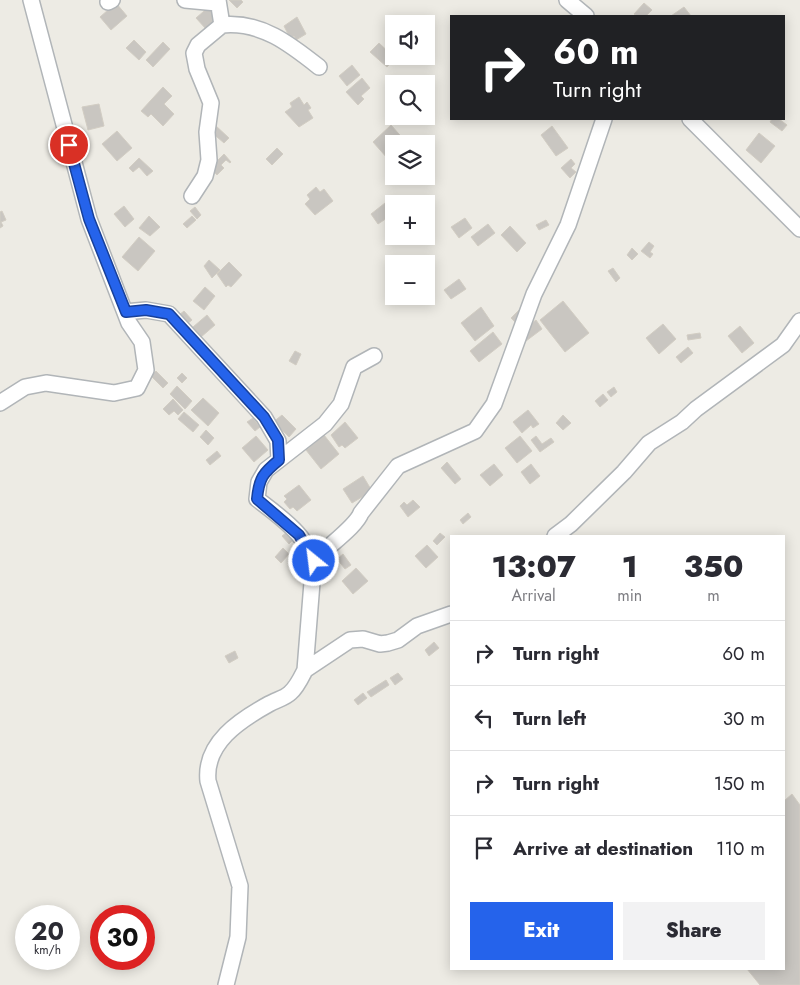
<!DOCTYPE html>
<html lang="en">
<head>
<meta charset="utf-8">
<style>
  :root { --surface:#fff; --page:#f2f2f3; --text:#2b2b33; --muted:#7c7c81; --line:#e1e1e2; --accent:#2563eb }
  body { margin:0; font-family:Jost,sans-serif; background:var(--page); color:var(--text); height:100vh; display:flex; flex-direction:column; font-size:19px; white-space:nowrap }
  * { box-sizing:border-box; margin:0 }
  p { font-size:16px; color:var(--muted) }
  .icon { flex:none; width:28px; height:28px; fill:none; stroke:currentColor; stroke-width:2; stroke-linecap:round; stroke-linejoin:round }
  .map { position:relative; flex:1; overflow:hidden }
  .side { position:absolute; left:450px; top:535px; width:335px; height:435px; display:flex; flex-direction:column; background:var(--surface); border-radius:0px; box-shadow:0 2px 12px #0003 }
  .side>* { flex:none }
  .top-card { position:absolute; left:450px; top:15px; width:335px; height:105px; border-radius:0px; box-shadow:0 2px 12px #0003; background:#202124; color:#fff; overflow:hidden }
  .fabs { position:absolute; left:385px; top:15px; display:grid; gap:10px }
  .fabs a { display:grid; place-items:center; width:50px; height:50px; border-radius:0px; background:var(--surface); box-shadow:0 2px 12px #0003; font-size:25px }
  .speed { position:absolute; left:15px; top:905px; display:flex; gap:10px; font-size:25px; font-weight:700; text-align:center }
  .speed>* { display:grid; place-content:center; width:65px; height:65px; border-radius:50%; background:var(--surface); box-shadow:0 2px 12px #0003; line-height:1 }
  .speed small { font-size:12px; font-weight:400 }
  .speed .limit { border:8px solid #d22; background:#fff; color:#111 }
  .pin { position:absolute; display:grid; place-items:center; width:42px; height:42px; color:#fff; margin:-21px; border:2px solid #fff; border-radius:50%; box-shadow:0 1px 5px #0007 }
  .me { position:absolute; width:55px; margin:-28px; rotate:331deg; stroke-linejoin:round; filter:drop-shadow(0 0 4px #0008) }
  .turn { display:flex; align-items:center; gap:18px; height:105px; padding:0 20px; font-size:22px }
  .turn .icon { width:65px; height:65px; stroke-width:2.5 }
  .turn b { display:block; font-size:35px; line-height:42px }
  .eta { display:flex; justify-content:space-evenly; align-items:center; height:85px; text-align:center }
  .eta b { font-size:30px; font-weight:800; line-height:35px }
  .primary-button { display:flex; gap:10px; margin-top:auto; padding:10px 20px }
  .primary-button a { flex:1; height:58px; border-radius:0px; background:var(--accent); color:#fff; font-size:20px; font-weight:800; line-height:58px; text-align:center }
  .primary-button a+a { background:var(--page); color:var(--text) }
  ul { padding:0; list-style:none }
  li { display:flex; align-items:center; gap:15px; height:65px; padding:0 20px; border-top:1px solid var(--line) }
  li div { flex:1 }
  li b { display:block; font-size:19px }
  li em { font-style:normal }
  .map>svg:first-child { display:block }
  .building { fill:#c9c6c1; stroke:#d2cdc3 }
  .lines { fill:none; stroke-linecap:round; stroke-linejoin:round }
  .minor-casing { stroke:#b1b5b8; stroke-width:18 }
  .minor { stroke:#fff; stroke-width:15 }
  .route-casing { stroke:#184099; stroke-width:12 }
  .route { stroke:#2563eb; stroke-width:9 }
</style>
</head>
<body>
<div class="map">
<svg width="800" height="985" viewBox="0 0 800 985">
  <rect width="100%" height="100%" fill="#edebe4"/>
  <!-- building -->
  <path class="building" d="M229,0H241L243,2L237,8Z
    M116,3L127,16L111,30L100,17Z
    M644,3L652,10L646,16H637L634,14Z
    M211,5L221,17L206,29L196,18Z
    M684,7L691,16H671Z
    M297,17L306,34L296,40L294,36L290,38L284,26Z
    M134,40L146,52L139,60L126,48Z
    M163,42L170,49L153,67L146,60Z
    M379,43L395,58L387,67L370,52Z
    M352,65L360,75L347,86L339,76Z
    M362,78L370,88L361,96L364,99L358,105L346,92Z
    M163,87L172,96L164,104L174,114L163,126L151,114L148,117L141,111Z
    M299,97L304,105L307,102L311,108L308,110L313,118L299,127L285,112L292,107L290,103Z
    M99,104L104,126L88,130L82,107Z
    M772,119H779L787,125L782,131L770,122Z
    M215,125L229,138L224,143L210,131Z
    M391,125L406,142L394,144V154L388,159L373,142Z
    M552,126L568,148L556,156L541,135Z
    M117,131L132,148L117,161L102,144Z
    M759,133L775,146L761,163L746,150Z
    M277,148L283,154L272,165L266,159Z
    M224,154L231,162L230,163L226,160L221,165L224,168L217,175L210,168Z
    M139,158L153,171L147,176L139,167L133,172L129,168Z
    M571,159L575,164L571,168L576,172L570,178L561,168Z
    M316,187L320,192L324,189L333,201L315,215L305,204L310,199L307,195Z
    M385,203L393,214L378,224L371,214Z
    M124,206L134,219L125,227L114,214Z
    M195,207L201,215L197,219L190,211Z
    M2,211L6,220L1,222L3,226L0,228V212Z
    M149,216L160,227L150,236L139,228Z
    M192,216L196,220L187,228L183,224Z
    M465,218L472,228L459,238L451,227Z
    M546,220L549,225L539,230L536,225Z
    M488,224L495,233L478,246L471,237Z
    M510,226L526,243L517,252L501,235Z
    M139,237L155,251L138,271L122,257Z
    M649,242L654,246L650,252L653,254L650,258L641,251Z
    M632,248L638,254L632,260L627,255Z
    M209,260L220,270L212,278L204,266Z
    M229,262L242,275L231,287L228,285L226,287L217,274Z
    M613,268L620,278L616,282L608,271Z
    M459,279L466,289L451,299L444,290Z
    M205,287L215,296L204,310L193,301Z
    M563,301L589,333L565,352L540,320Z
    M481,307L494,326L475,341L461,323Z
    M520,309L529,318L520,327L511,318Z
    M184,311L192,320L187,324L179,315Z
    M207,315L215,325L201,337L193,327Z
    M536,320L542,329L526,341L520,332Z
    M663,324L676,339L659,354L646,338Z
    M740,326L754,343L742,353L728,336Z
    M493,332L502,344L479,362L470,351Z
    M700,333L701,338L688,340L687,335Z
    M688,347L693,353L681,363L676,357Z
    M295,351L301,354L296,365L289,361Z
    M156,371L168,383L163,388L151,376Z
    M182,373L187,378L182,383L177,378Z
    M177,386L192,401L185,409L170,394Z
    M614,387L617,392L611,397L607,392Z
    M603,394L608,400L600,407L595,401Z
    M203,398L219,413L208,426L191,410Z
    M173,399L183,410L178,415L174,411L169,415L163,409Z
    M528,410L539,424L533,428L531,425L522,433L513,422Z
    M184,412L199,425L193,432L178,419Z
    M282,415L296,429L289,437L277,425L275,427L272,423Z
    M563,415L571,423L563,430L556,423Z
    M253,418L260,427L255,431L247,422Z
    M345,422L358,438L345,448L342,445L339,447L331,435Z
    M206,430L214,438L208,445L200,437Z
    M324,435L339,454L321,469L306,450Z
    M256,436L268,450L254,462L242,448Z
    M520,436L532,451L517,463L505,448Z
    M536,436L542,444L551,438L554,442L540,452L531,440Z
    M217,451L221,456L210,465L206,460Z
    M447,462L461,479L455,484L441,468Z
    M494,464L503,475L490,486L480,475Z
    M531,464L540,476L530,484L521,472Z
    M363,476L372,491L352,503L343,489Z
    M299,485L311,500L297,511L293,507L290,509L284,502L287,499L284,496Z
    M413,500L420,507L408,517L400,506L404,502L407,505Z
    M468,513L471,517L463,524L460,520Z
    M287,532L294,539L289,544L282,536Z
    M440,533L445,537L437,545L433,541Z
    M427,545L438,557L426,568L415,556Z
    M283,548L289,554L281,563L275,557Z
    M343,554L351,565L345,569L337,559Z
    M356,568L368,581L353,594L342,581Z
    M434,642L439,648L429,656L425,650Z
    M235,651L238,658L229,663L225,656Z
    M398,673L403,679L395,685L390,678Z
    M386,680L389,685L371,697L367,692Z
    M363,693L367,698L358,705L354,700Z
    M792,794L800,805V985H760L747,969H784V801Z"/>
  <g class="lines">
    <defs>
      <path id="minor" d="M185,0L217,3
        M567,0L586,16
        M108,2L112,0
        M222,25C261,21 290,44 319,67
        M690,119L800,229
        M192,196L205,176L209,160L207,132L211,103L197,69L194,53L198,45L222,25L218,0
        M125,312L146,310L169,314L264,417L278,441L279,460
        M0,403L25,387L46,383L114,393L137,388L146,370L142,342L129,323L89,219L31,0
        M555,536L571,524L624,472L649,443L682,422L696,409L783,345L800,321
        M314,561C326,547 356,527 361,513L398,466L475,431L494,404L534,294L568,225L604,119
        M305,670L350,640L363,639L380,644L388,643L398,640L417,626L451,614
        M226,985L238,937L240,886L208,781C204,743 240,720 269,704C276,700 285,698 290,693C297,687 301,678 305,670L313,570C315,540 279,516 257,499L259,482L266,470L325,424L341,404L354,367L374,356"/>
    </defs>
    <!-- minor casing -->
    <use href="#minor" class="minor-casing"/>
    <!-- minor -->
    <use href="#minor" class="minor"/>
  </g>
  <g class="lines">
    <defs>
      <path id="route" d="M69,145L89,219L126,312L146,310L169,314L264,417L278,440L279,460C263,473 259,478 257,499L299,535L314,561"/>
    </defs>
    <!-- route casing -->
    <use href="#route" class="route-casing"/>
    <!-- route -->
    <use href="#route" class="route"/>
  </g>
</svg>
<div class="fabs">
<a><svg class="icon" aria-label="sound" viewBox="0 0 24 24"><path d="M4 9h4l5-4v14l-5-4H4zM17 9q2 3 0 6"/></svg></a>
<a><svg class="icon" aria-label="search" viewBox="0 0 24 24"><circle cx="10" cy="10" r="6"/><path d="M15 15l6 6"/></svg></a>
<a><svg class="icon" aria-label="layers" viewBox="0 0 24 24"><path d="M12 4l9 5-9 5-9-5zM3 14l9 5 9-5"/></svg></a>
<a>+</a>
<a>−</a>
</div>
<div class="speed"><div>20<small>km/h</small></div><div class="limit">30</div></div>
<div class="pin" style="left:69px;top:145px;background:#d93025"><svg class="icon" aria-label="arrive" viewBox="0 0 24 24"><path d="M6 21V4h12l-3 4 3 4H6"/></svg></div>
<svg class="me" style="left:314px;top:561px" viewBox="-20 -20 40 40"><circle r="17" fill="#2563eb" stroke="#fff" stroke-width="3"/><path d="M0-11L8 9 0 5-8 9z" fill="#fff"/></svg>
<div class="top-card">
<div class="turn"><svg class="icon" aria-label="right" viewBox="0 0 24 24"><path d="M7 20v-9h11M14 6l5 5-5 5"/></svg><div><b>60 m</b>Turn right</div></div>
</div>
<section class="side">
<div class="eta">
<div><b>13:07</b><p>Arrival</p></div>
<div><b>1</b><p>min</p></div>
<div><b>350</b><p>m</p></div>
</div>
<ul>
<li><svg class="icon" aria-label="right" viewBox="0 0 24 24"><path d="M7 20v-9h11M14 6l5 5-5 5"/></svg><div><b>Turn right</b></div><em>60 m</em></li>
<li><svg class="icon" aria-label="left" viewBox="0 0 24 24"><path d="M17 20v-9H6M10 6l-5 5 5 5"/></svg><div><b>Turn left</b></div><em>30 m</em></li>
<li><svg class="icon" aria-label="right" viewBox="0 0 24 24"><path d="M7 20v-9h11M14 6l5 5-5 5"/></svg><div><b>Turn right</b></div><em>150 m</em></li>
<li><svg class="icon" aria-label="arrive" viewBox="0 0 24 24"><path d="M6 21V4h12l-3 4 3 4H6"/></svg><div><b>Arrive at destination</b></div><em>110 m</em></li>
</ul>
<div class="primary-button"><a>Exit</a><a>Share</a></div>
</section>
</div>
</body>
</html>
